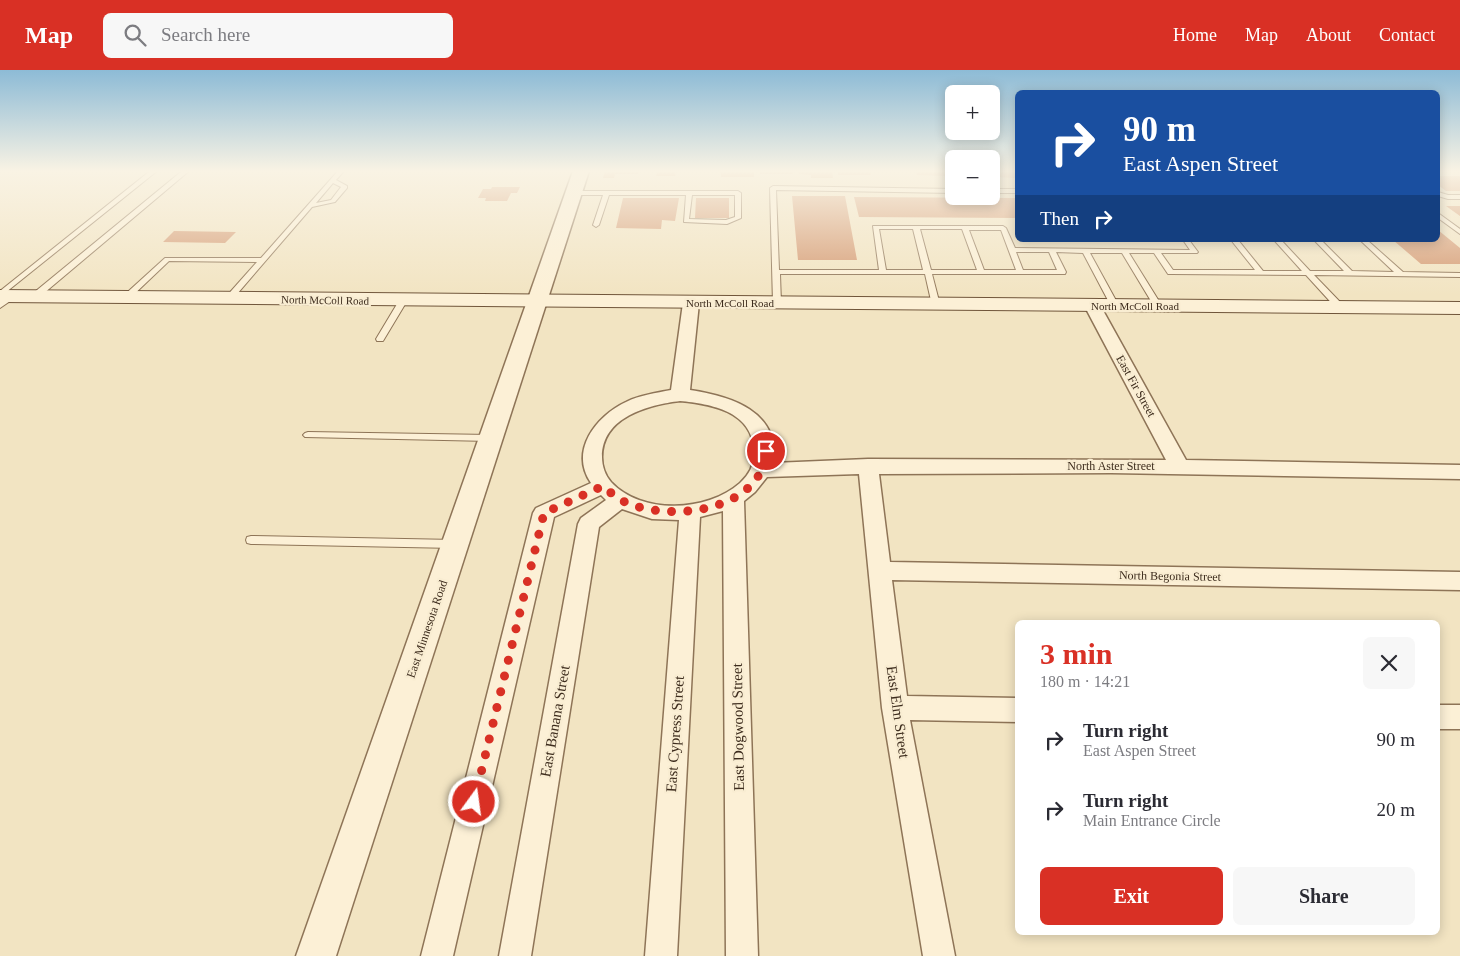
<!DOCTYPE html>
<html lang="en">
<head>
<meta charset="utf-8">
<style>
  :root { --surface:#fff; --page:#f7f7f7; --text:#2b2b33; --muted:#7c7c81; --accent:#d93025 }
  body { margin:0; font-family:Georgia,serif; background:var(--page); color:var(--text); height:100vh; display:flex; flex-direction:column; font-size:19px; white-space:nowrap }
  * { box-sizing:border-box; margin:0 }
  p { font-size:16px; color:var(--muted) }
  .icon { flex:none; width:28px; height:28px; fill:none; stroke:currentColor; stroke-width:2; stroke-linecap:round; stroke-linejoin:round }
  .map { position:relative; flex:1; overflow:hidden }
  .sheet { position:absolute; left:1015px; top:550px; width:425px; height:315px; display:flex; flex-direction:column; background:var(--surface); border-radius:8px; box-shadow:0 2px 12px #0003 }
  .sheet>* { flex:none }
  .hud { position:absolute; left:1015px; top:20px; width:425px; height:152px; border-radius:8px; box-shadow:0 2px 12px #0003; background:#1a4fa0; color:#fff; overflow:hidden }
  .buttons { position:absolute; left:945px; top:15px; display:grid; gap:10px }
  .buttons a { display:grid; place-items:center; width:55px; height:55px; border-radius:8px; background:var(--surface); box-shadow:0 2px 12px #0003; font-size:25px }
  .pin { position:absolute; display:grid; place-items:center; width:42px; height:42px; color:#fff; margin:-21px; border:2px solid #fff; border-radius:50%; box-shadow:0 1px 5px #0007 }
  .me { position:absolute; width:55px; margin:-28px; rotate:14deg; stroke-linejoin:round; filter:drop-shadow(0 0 4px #0008) }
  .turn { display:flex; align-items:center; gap:18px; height:105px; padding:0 25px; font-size:22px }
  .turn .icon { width:65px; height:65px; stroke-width:2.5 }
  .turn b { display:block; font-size:35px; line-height:42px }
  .then { display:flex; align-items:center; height:48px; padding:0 25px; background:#0003; gap:10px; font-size:19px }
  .round { display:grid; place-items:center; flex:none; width:52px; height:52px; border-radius:8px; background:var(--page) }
  .summary { display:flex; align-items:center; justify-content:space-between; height:85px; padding:0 25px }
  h1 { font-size:30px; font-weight:700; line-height:38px; color:var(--accent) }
  .primary-button { display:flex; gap:10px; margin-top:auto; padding:10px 25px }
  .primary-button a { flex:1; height:58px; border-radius:8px; background:var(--accent); color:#fff; font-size:20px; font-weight:700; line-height:58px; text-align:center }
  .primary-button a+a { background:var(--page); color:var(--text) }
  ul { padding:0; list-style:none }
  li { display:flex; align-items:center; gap:15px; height:70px; padding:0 25px }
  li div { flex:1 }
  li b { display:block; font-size:19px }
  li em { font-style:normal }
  header { display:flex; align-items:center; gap:30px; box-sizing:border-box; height:70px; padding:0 25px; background:var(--accent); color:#fff }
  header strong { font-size:24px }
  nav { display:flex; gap:28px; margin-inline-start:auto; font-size:18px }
  .search { width:350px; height:45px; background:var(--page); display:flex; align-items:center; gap:12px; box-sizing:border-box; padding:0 18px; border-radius:8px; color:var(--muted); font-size:19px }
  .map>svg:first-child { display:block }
  .building { fill:#d59b74 }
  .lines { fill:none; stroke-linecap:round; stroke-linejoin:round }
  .service-casing { stroke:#8e7457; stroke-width:2 }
  .minor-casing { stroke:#8e7457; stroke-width:3 }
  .tertiary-casing { stroke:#8e7457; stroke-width:3 }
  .secondary-casing { stroke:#70553a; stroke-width:2 }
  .service { fill:#fcf0d6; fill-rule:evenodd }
  .minor { fill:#fcf0d6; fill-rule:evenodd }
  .tertiary { fill:#fcf0d6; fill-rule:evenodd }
  .secondary { fill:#fcf0d6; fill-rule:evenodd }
  .route { stroke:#d93025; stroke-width:9; stroke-dasharray:0 16.2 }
  .labels { text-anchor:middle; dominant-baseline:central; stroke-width:4.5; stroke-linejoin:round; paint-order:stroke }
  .far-street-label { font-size:11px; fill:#3d2c1d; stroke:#f9edd2 }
  .street-label { font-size:12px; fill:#3d2c1d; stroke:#f9edd2 }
  .near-street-label { font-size:15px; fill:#3d2c1d; stroke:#f9edd2 }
</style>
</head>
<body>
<header>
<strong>Map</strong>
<div class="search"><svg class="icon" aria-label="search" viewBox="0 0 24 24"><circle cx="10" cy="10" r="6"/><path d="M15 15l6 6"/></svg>Search here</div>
<nav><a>Home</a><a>Map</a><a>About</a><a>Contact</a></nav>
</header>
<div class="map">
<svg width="1460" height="886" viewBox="0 0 1460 886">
  <rect width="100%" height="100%" fill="#f2e4c2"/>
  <!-- building -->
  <path class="building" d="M605,101H639L638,104H615L614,108H603Z
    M658,101H676L675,106H656Z
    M721,101H754V107H721Z
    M760,101H793V104H760Z
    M799,101H832L833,108H811V105L799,104Z
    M838,101H870L871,105H838Z
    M915,101H947L949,106L917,105Z
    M992,101H1018V108L996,107Z
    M1438,106H1460V121H1446L1438,115Z
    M492,117H520L517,123H511L507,131H485L486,128H478L483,119H491Z
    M792,126H845L857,190H798Z
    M854,127L1015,128L1018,132V148L859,147Z
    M623,128H679L675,151L662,150L661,159L616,158Z
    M696,128H729V148H695Z
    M1446,136H1460V146Z
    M1438,160L1460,178V194H1421L1393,170H1438Z
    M174,161L236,162L225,173L163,172Z"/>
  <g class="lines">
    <defs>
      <path id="service" d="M150,101H157L0,227V221Z
        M182,101H189L37,229H31V225Z
        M338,101H344L336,110L347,116V118L335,132L312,137L231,231H228L224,229L257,192L169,191L128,230H122L121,228L165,188H261ZM333,113L341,117L331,130L316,133Z
        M773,116L954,119V123L776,120L779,200H879L873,156H1003L1006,158L1015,178L1190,180L1183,170H1189L1198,182L1197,183H1161L1173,200H1255L1231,170H1238L1263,201H1302L1274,170H1281L1310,201H1344L1314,170H1321L1352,201L1394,202L1360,170H1367L1403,202L1460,203V207L1314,205L1343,235V239H1337L1306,205L1171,204H1168L1154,183H1129L1162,236L1158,238L1154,236L1122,183H1090L1119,236L1115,238L1111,236L1083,183L1056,182L1066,202L1065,204H932L940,235L936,237L932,235L925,204H780L781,234L777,236L773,234L770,118ZM879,159H913L923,200H886ZM920,159H962L977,200H931ZM969,160H1001L1016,200H984ZM1016,182H1049L1057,200H1023Z
        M991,119H1018V123H991Z
        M738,121L741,123V148L727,154L684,152L686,125H609L599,155L596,157L593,155L603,125H574L571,123L574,121ZM692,125H735V147L726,150L689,149Z
        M1438,122L1448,125H1460V129H1448L1438,126Z
        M1438,143L1460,159V164L1438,148Z
        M9,225H12L16,227L0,238V232Z
        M400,229H406L407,231L383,271H377L376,269Z
        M308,362L490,365L495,368L490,371L305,367L303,365L305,363Z
        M251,466L455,470L459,471L460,474L459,477L455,478L251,474L247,473L246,470L247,467Z"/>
      <path id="minor" d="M691,228L697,230L699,233L690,320C730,326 781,341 773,393L868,389L1166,390L1084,235L1086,232H1098L1100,235L1186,390L1460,395V409L1111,403L879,404L890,492L1460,502V520L892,510L907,626L1018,628V652L910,650L955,886H923L882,638L859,404L767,407L755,422L744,431L758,886H726L723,441L700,447L677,886H645L679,450L652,449L622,439L599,457L531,886H499L578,454L581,448L606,430L601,425L554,447L453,886H421L533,443L536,438L591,413C569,381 596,346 626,332C640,325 656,323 671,320L683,233L685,230ZM680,331C711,334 752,341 754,380C755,393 750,404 740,413C707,442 642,445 611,412C605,405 602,396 602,387C602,347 648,335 680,331Z
        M1438,635H1460V659H1438Z"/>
      <path id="tertiary" d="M573,101H589L336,886H296Z"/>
      <path id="secondary" d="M0,220L1460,232V244L0,232Z"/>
    </defs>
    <!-- service casing -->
    <use href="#service" class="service-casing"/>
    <!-- minor casing -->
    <use href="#minor" class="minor-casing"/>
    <!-- tertiary casing -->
    <use href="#tertiary" class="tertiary-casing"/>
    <!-- secondary casing -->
    <use href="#secondary" class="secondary-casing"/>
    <!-- service -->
    <use href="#service" class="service"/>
    <!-- minor -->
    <use href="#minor" class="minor"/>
    <!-- tertiary -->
    <use href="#tertiary" class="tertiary"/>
    <!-- secondary -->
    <use href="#secondary" class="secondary"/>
  </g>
  <!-- sky -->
  <linearGradient id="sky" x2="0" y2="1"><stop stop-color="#8dbbd6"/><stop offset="0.45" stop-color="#f9f3e4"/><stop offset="1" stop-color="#f9f3e4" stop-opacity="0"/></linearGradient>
  <rect width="1460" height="225" fill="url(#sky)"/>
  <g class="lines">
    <!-- route -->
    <path class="route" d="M474,732L544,443L603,416C609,421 615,427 621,430C660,451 742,445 762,399C764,394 765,387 766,381"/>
  </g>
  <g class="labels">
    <!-- far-street labels -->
    <g class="far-street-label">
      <text transform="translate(325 230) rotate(1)">North McColl Road</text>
      <text x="730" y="233">North McColl Road</text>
      <text x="1135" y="236">North McColl Road</text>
    </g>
    <!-- street labels -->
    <g class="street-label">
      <text transform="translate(1136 316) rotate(61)">East Fir Street</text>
      <text x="1111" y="396">North Aster Street</text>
      <text transform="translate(1170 506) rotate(1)">North Begonia Street</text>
      <text transform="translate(427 559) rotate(-71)">East Minnesota Road</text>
    </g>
    <!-- near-street labels -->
    <g class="near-street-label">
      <text transform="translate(898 642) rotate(82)">East Elm Street</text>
      <text transform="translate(555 651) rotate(-80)">East Banana Street</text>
      <text transform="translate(738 657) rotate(-91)">East Dogwood Street</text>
      <text transform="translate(675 664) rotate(-86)">East Cypress Street</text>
    </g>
  </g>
</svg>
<div class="buttons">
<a>+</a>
<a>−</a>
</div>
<div class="pin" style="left:766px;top:381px;background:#d93025"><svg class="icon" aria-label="arrive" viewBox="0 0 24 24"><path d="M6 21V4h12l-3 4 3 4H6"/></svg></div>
<svg class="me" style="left:474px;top:732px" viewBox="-20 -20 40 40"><circle r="17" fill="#d93025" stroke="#fff" stroke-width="3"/><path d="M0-11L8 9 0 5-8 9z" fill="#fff"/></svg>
<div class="hud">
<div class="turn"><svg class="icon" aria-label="right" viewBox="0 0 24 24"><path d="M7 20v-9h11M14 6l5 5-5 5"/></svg><div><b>90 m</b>East Aspen Street</div></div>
<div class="then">Then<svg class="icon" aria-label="right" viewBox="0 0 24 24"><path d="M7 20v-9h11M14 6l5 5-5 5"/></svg></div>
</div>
<section class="sheet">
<div class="summary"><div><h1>3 min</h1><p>180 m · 14:21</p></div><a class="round"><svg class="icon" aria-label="close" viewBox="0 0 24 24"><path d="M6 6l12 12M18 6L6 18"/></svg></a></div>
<ul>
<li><svg class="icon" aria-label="right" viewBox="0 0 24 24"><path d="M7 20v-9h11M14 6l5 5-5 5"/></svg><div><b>Turn right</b><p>East Aspen Street</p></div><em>90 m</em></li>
<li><svg class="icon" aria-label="right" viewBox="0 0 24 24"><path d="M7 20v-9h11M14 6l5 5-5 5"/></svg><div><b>Turn right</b><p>Main Entrance Circle</p></div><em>20 m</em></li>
</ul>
<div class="primary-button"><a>Exit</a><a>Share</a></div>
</section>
</div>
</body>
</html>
